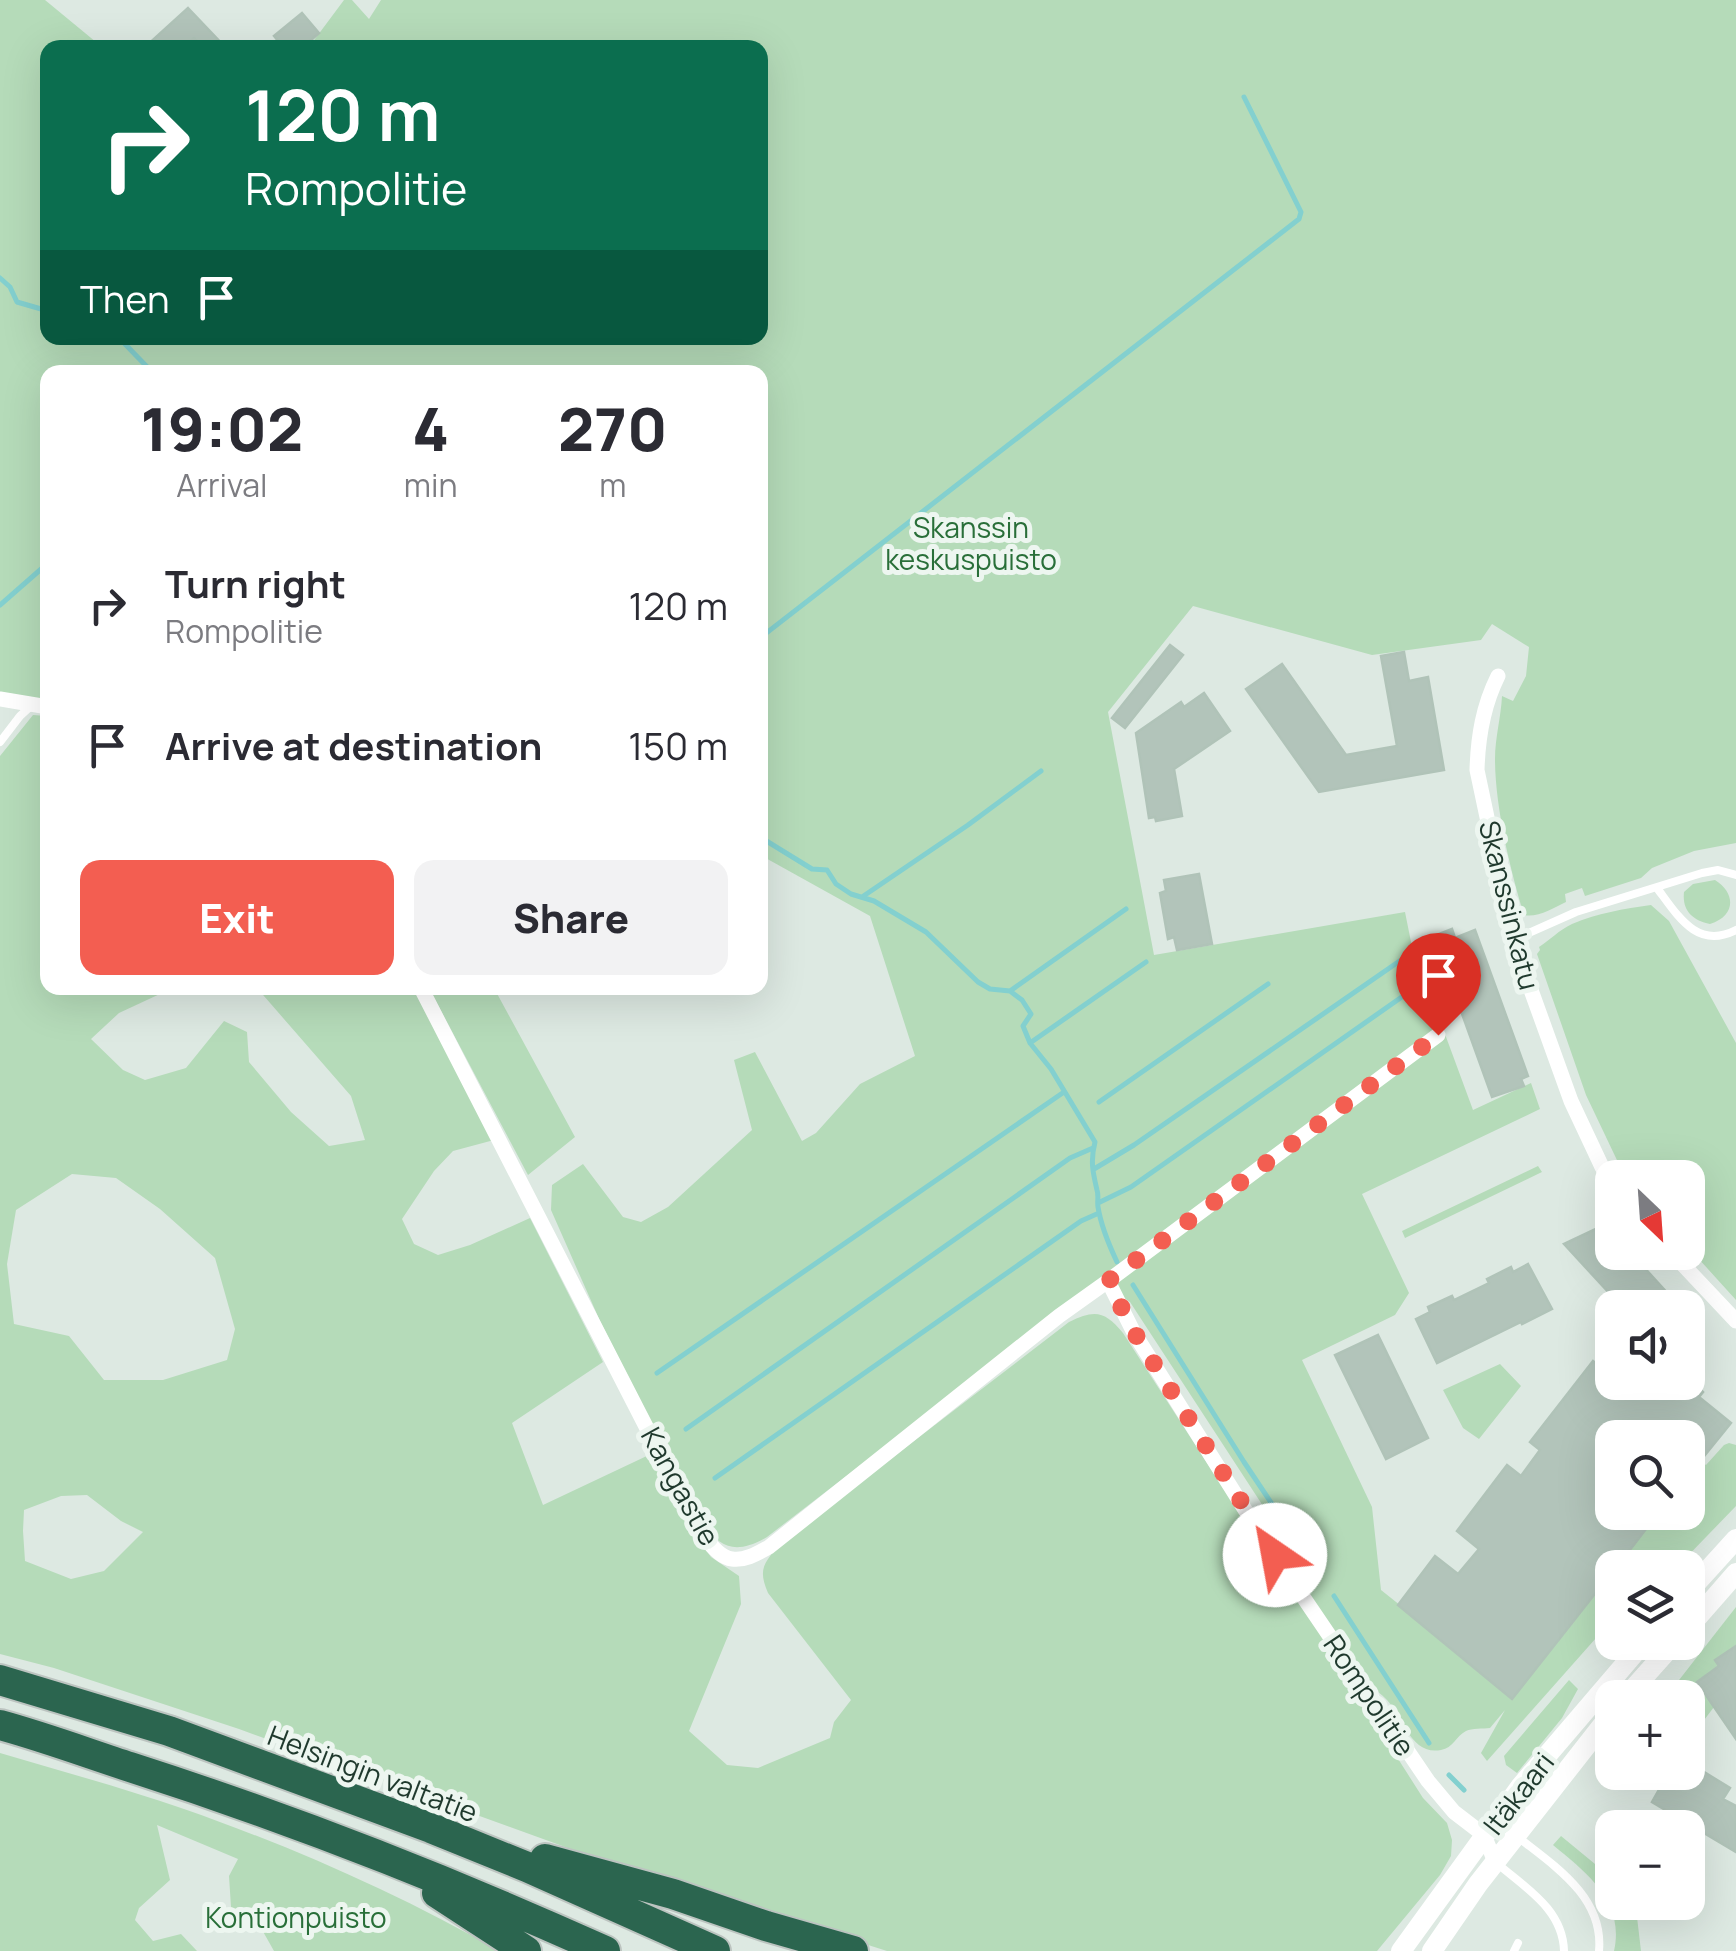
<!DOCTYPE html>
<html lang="en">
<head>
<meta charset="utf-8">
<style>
  :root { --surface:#fff; --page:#f2f2f3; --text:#2b2b33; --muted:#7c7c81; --accent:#f35e51 }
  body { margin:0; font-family:Manrope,sans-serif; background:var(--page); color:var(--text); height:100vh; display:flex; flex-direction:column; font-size:38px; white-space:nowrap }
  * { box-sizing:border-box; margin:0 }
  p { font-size:32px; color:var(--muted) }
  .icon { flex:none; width:55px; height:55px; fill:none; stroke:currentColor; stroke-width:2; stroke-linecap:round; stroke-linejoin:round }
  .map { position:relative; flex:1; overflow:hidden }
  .drawer { position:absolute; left:40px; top:365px; width:728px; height:630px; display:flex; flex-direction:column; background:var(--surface); border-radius:20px; box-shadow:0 10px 40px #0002 }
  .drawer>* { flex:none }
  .top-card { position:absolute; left:40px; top:40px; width:728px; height:305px; border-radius:20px; box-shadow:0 10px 40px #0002; background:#0b6e4f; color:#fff; overflow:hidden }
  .needle { width:65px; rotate:155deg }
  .buttons { position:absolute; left:1595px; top:1160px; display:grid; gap:20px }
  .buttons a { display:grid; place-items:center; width:110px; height:110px; border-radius:20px; background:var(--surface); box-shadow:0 10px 40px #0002; font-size:50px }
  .pin { position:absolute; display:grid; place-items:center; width:85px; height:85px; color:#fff; margin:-102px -42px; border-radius:50% 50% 50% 0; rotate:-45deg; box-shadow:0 0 10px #0007 }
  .pin .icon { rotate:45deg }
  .me { position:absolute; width:110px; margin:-55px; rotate:327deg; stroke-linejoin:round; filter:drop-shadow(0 0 8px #0008) }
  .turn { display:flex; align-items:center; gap:35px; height:210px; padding:0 40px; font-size:45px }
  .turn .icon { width:130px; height:130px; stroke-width:2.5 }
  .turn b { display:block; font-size:70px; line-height:85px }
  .then { display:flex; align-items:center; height:95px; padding:0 40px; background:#0003; gap:20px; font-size:38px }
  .eta { display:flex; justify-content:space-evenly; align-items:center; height:170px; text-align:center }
  .eta b { font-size:60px; font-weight:800; line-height:70px }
  .cta { display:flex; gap:20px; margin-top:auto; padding:20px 40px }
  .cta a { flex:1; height:115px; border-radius:20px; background:var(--accent); color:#fff; font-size:40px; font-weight:800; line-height:115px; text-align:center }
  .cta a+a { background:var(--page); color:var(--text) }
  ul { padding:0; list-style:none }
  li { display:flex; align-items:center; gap:30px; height:140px; padding:0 40px }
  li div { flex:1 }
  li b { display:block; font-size:38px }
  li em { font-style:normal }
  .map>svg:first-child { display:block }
  .green { fill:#b5dbb9; fill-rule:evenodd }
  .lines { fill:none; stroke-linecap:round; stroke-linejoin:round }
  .stream { stroke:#83d0cf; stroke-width:5 }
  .building { fill:#b2c4ba; stroke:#b0c3b8; stroke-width:2.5 }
  .motorway-casing { stroke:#bcc4c0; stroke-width:34 }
  .service { stroke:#fff; stroke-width:8 }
  .minor { stroke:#fff; stroke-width:15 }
  .tertiary { stroke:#fff; stroke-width:20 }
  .motorway { stroke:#2b654f; stroke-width:30 }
  .route { stroke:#f35e51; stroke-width:18; stroke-dasharray:0 32.4 }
  .labels { text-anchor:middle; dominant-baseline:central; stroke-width:10; stroke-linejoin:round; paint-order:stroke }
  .park-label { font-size:28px; fill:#296f39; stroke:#edf6f0 }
  .street-label { font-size:28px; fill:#1f392d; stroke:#edf6f0 }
</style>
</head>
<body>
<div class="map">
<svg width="1736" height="1951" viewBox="0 0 1736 1951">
  <rect width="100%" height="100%" fill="#dde9e2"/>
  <!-- green -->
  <path class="green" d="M0,0H45L102,47L48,48V338H760V48L309,47L344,0H352L369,19L381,0H1736V843L1694,851L1652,868L1641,878L1585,896L1582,888L1565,894L1566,902C1554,908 1537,918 1524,915C1510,869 1495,806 1495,759C1495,738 1501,717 1502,696L1513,701L1526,676L1529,647L1492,624L1481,640L1372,655L1193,606L1108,712L1154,955L1405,912L1411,942L1473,1110L1531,1083L1540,1109L1362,1194L1409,1293L1395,1315L1302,1360L1372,1507L1381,1590L1514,1696L1612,1572V1620L1487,1761L1481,1753L1505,1710L1490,1728C1483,1729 1472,1728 1466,1731C1456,1736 1453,1748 1441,1750C1411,1756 1403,1717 1387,1700C1376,1688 1361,1681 1346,1677L1423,1798L1447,1823L1452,1840L1451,1856L1440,1875L1377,1951H887L601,1860L239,1729L54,1668L0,1654V756L33,715L47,716L48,988H164L162,993L119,1013L91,1039L123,1070L145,1080L186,1068L224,1021L247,1032L249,1062L291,1112L329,1146L365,1140L351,1096L257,988H416L494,1140L453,1151L434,1171L402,1219L414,1244L438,1255L470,1245L530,1218L603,1362L512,1423L543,1505L651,1454L695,1535L711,1557L739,1576L741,1604L689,1731L727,1765L758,1768L830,1738L834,1722L851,1700L768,1593C757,1568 765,1562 781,1543L1069,1322C1095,1309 1105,1311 1123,1333L1262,1548L1278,1529L1130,1302L1100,1281L767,1537C737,1554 721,1550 702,1522L600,1321L551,1210L552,1185L583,1164L623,1217L641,1222L668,1207L752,1130L734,1060L755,1052L802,1141L816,1133L860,1084L915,1056L870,916L760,855V372H48L47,700L0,692ZM72,1174L116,1178L160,1209L215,1258L235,1329L227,1360L163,1380H104L69,1336L14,1324L7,1264L16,1210ZM87,1495L121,1521L143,1532L104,1571L71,1579L25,1561L23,1531L24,1510L61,1496Z
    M1715,880C1736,893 1736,916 1710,924C1692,920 1682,910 1684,892L1693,884Z
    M1651,905L1669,921L1736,1043V1300L1688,1247V1178L1625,1177L1586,1095L1537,954L1540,950L1539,947C1550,940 1559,930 1572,924C1597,913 1624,909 1651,905Z
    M429,988H494L575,1137L528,1175Z
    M1538,1166L1542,1172L1405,1238L1402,1231Z
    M1500,1364L1521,1386L1479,1439L1463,1428L1443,1390Z
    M1729,1443L1736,1445V1506L1677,1567L1616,1568L1659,1513L1688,1512V1476L1700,1461L1706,1465L1724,1445Z
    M1736,1607V1652L1733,1648L1716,1660L1719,1666L1697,1682L1714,1707L1698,1728L1694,1725L1704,1712L1687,1685L1681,1691L1677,1688L1670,1697L1665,1698Z
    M1569,1680L1578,1689L1562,1718L1517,1773L1506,1765L1504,1756Z
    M0,1753C61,1771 123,1788 184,1809C290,1846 402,1895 499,1951H274L261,1928L231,1907L229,1876L238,1859L157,1825L170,1880L139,1908L135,1920L153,1941L181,1934L197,1951H0Z
    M1561,1836L1612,1878V1902L1631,1903L1637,1917L1641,1951H1614C1625,1902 1587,1873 1553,1845Z"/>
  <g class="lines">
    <!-- stream -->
    <path class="stream" d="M0,278L10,287L17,302L48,311
      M113,338L124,343L152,372
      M0,605L48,563
      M760,638L1299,219L1301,212L1244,97
      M760,837L812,869L827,870L836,884L851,894L874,901L926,932L978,982L990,989L1010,991L1022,1000L1031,1014L1023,1026L1030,1043L1051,1069L1095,1142C1090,1161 1093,1173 1097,1190C1099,1196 1097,1201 1098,1207C1101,1226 1109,1245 1117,1262
      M862,897L968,825L1041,771
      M1010,991L1126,909
      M1030,1043L1146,962
      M1099,1102L1268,984
      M1094,1169L1134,1145L1414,951
      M1098,1203L1131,1187L1416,987
      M1133,1285L1244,1462L1310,1561
      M657,1373L1064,1092
      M686,1429L1070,1158L1093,1148
      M715,1478L1081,1221L1099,1213
      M1334,1596L1429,1743
      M1449,1775L1464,1790"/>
  </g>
  <!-- building -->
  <path class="building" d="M188,8L226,48H191L197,41L194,38L183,48H144Z
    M302,13L319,33L302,48H284L274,36Z
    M1170,645L1183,655L1125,728L1112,718Z
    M1404,652L1409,681L1428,677L1444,770L1319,792L1246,689L1282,664L1346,755L1397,746L1381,656Z
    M1204,693L1230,731L1174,769L1182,816L1156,821L1155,817L1149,818L1136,733L1181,702L1184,707Z
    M1199,874L1212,944L1177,950L1174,937L1168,939L1160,893L1166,891L1164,880Z
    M1452,929L1455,938L1475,930L1528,1076L1521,1079L1524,1086L1492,1097L1434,936Z
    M1604,1225L1612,1234V1252H1630L1681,1308H1623L1564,1244Z
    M1528,1264L1552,1309L1522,1324L1521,1322L1437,1363L1416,1319L1430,1312L1428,1307L1452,1296L1454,1300L1489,1283L1487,1279L1511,1267L1513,1272Z
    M1378,1335L1428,1438L1386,1459L1335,1355Z
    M1593,1361L1612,1376V1382H1693L1703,1392L1699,1397L1731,1423L1688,1476V1438H1612V1512H1659L1616,1568H1612V1572L1512,1699L1398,1605L1435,1556L1458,1574L1479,1549L1457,1531L1507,1465L1521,1476L1540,1450L1530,1442Z
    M1736,1646V1739L1697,1682L1719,1666L1715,1660Z
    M1688,1762L1730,1788L1723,1799L1736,1806V1852L1652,1802L1669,1772H1688Z"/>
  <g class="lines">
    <defs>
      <path id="motorway" d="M0,1680L169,1731L431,1828L527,1867L715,1951
        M0,1725C44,1737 87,1753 130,1767C292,1819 450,1881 605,1951
        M545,1859L673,1894L766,1926L853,1951
        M437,1893L526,1951"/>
    </defs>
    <!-- motorway casing -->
    <use href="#motorway" class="motorway-casing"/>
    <!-- service -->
    <path class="service" d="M0,742L20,716L32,705
      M1657,888C1678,916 1697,950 1736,930
      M1513,940L1576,912L1702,873L1718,870L1736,875
      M1519,1838C1556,1867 1604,1898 1599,1951
      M1499,1865C1527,1889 1563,1910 1564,1951
      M1514,1951L1518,1943"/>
    <!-- minor -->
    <path class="minor" d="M1498,676C1483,706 1478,736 1477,770L1513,940L1571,1101L1602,1167L1612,1182
      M0,699L48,707
      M421,988L676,1485C687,1505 708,1556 732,1559C745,1561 758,1553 769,1547L1059,1316L1108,1281
      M1438,1035L1108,1281L1134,1333L1259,1532L1428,1781L1454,1812L1484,1835L1495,1862
      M1671,1252L1736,1321"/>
    <!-- tertiary -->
    <path class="tertiary" d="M1688,1592L1736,1539
      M1688,1628L1736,1573
      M1625,1698L1675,1642
      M1401,1951L1520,1787L1644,1642
      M1432,1951L1478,1884L1612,1713"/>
    <!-- motorway -->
    <use href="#motorway" class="motorway"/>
  </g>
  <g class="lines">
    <!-- route -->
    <path class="route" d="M1275,1555L1134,1332L1108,1281L1438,1035"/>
  </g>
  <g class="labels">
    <!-- park labels -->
    <g class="park-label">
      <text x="971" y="527">Skanssin<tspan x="971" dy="32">keskuspuisto</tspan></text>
      <text x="296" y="1917">Kontionpuisto</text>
    </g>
    <!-- street labels -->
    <g class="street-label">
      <text transform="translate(1510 905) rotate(76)">Skanssinkatu</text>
      <text transform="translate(681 1486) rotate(61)">Kangastie</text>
      <text transform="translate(1370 1695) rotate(56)">Rompolitie</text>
      <text transform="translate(373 1773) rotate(21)">Helsingin valtatie</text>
      <text transform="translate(1518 1793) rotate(-52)">Itäkaari</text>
    </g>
  </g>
</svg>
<div class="buttons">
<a><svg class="needle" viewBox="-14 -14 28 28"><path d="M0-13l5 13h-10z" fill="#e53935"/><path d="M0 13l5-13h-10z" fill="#7c7c81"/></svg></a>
<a><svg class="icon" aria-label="sound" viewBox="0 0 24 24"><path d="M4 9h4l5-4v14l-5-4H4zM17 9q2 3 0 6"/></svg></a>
<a><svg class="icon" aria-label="search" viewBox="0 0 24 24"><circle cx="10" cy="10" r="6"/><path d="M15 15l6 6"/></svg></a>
<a><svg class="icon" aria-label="layers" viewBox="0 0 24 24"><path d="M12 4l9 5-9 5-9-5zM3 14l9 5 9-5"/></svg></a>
<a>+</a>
<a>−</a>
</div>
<div class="pin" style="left:1438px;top:1035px;background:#d93025"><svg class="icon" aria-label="arrive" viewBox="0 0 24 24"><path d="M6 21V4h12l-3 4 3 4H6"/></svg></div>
<svg class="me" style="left:1275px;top:1555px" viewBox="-20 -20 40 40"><circle r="19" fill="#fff"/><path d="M0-13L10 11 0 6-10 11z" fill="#f35e51"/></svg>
<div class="top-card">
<div class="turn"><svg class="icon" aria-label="right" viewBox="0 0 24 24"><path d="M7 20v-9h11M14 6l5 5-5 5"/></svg><div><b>120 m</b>Rompolitie</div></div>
<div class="then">Then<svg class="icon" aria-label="arrive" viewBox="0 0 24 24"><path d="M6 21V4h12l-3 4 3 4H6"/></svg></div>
</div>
<section class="drawer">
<div class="eta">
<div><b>19:02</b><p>Arrival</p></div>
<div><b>4</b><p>min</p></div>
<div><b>270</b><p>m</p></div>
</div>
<ul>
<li><svg class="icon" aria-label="right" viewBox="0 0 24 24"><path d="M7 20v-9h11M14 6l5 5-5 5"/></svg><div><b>Turn right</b><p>Rompolitie</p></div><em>120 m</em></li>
<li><svg class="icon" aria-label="arrive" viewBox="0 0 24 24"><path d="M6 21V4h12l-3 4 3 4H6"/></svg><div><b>Arrive at destination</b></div><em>150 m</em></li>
</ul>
<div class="cta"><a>Exit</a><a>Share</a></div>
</section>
</div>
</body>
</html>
